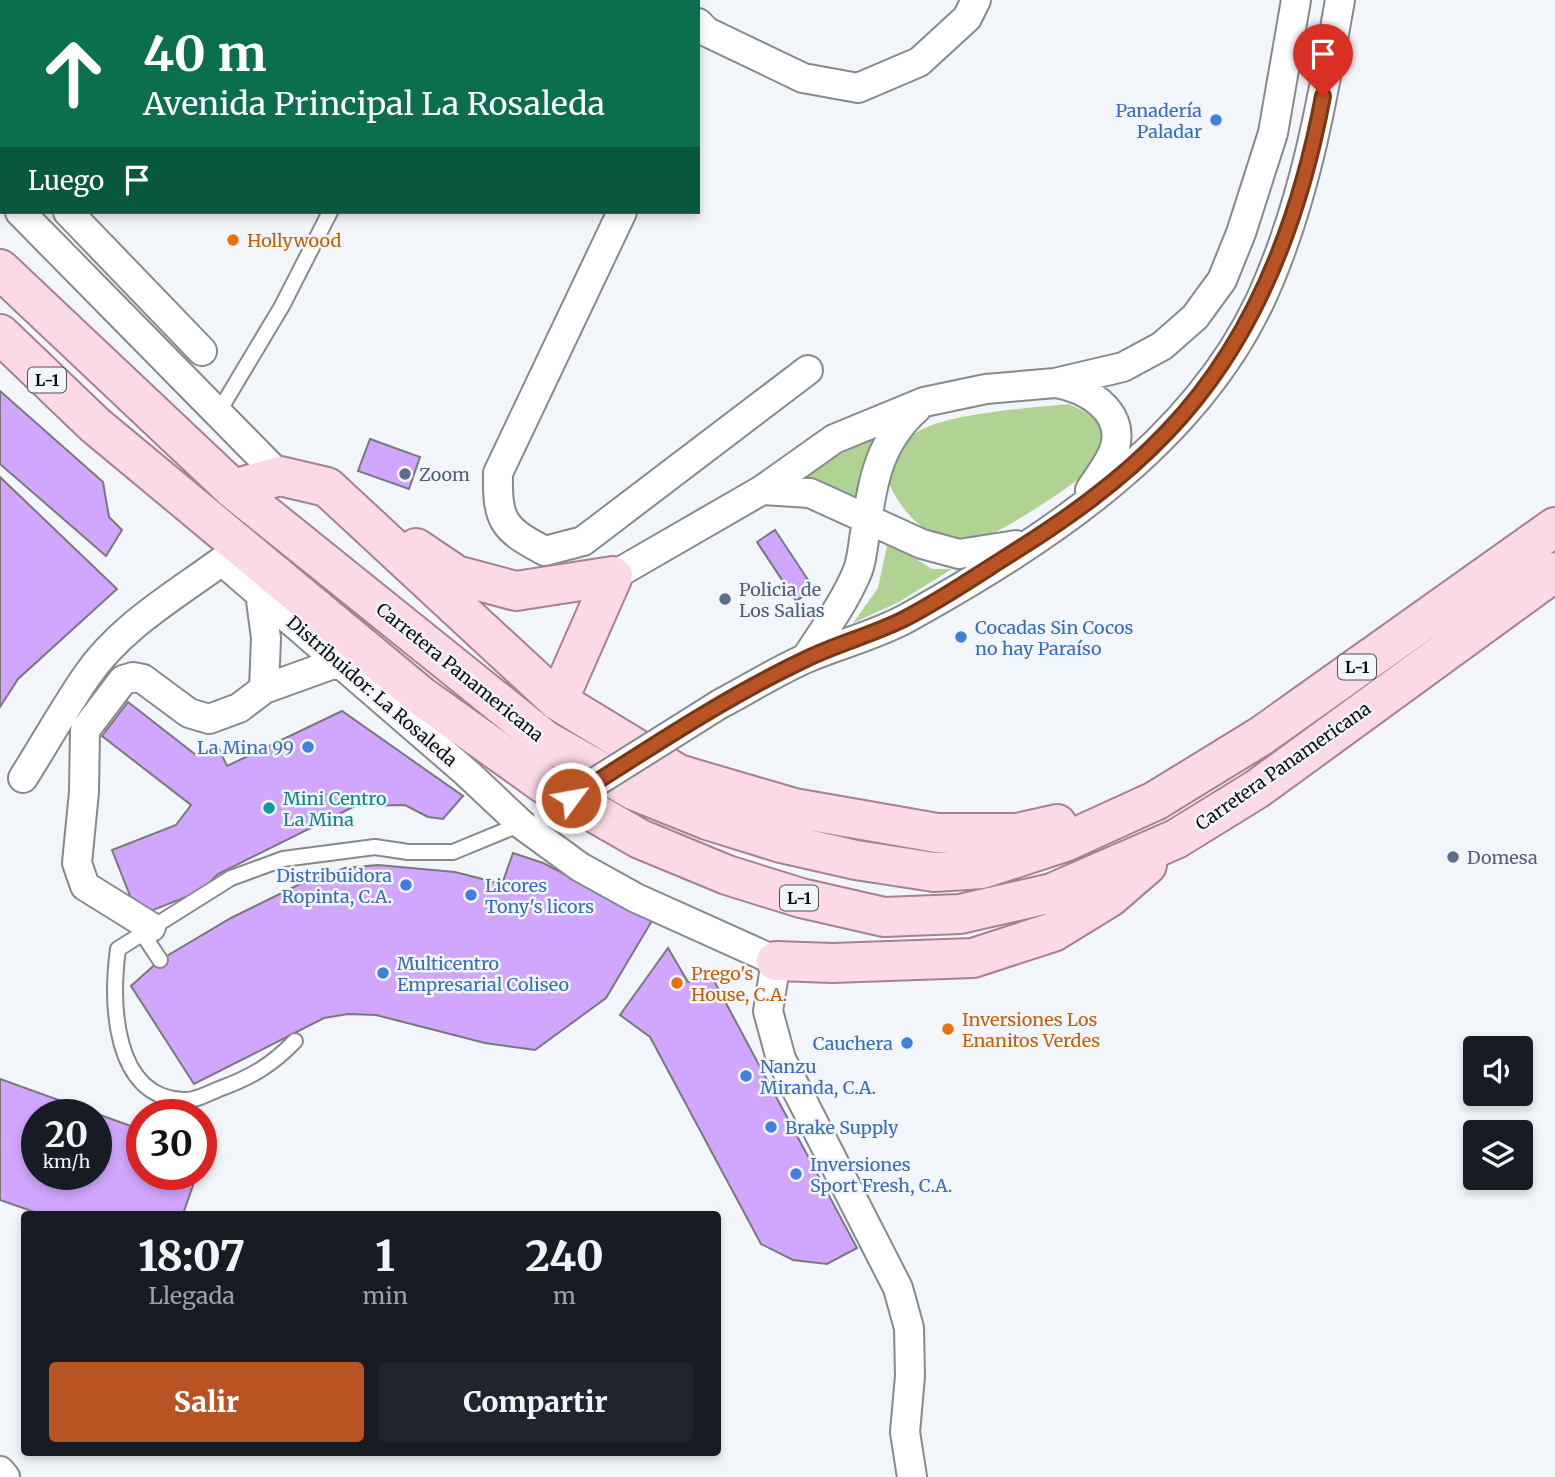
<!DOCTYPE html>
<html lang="es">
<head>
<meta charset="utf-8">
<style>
  :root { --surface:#171b24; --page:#20242c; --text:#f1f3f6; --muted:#9ea1a6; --accent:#b85323 }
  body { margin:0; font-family:Merriweather,serif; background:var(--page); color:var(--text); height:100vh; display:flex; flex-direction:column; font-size:26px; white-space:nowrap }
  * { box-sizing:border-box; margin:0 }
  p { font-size:23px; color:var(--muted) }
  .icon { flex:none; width:38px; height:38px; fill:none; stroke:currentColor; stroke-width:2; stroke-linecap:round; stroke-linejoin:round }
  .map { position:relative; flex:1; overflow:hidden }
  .sheet { position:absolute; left:21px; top:1211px; width:700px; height:245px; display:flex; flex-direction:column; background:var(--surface); border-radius:7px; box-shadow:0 4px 10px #0003 }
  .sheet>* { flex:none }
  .hud { position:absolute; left:0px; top:0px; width:700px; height:214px; box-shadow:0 4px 10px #0003; background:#0b6e4f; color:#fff; overflow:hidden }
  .controls { position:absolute; left:1463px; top:1036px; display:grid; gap:14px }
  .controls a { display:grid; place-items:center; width:70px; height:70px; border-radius:7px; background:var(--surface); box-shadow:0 4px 10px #0003; font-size:35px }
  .speed { position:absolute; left:21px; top:1099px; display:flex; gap:14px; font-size:35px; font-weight:700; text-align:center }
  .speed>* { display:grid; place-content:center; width:91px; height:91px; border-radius:50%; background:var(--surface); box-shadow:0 4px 10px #0003; line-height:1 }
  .speed small { font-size:18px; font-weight:400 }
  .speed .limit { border:10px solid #d22; background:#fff; color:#111 }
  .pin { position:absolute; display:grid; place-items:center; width:60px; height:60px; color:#fff; margin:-72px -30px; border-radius:50% 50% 50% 0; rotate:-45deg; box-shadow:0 0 7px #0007 }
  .pin .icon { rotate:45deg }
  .me { position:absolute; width:77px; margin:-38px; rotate:58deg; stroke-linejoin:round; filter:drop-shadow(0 0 5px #0008) }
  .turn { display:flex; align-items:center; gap:24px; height:147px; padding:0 28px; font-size:32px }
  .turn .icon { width:91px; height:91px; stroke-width:2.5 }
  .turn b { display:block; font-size:49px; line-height:60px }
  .then { display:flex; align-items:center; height:66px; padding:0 28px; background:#0003; gap:14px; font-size:26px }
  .eta { display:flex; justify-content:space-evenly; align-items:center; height:119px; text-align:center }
  .eta b { font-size:42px; font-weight:800; line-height:49px }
  .cta { display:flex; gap:14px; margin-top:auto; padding:14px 28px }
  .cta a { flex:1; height:80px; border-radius:7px; background:var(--accent); color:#fff; font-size:28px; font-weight:800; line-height:80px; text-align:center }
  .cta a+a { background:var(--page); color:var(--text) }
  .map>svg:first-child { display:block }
  .green { fill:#b0d394 }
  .building { fill:#d1a6fe; stroke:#79787c; stroke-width:2; fill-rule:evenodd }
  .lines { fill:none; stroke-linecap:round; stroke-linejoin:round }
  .lane-casing { stroke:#878a8d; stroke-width:18 }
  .street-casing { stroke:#878a8d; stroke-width:32 }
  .primary-casing { stroke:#a68291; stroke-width:42 }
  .lane { stroke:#fff; stroke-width:14 }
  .street { stroke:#fff; stroke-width:28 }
  .primary { stroke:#fbd9e7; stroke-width:38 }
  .street-bridge-casing { stroke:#878a8d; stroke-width:32; stroke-linecap:butt }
  .street-bridge { stroke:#fff; stroke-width:28 }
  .route-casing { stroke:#783617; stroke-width:18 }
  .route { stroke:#b85323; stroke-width:12 }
  .shop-dot { fill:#3f7fe0; stroke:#f2f5f9; stroke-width:2.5 }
  .food-dot { fill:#e8710a; stroke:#f2f5f9; stroke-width:2.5 }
  .service-dot { fill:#5c6f8a; stroke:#f2f5f9; stroke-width:2.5 }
  .culture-dot { fill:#0f9aa8; stroke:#f2f5f9; stroke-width:2.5 }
  .labels { text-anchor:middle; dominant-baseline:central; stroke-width:5; stroke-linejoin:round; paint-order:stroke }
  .shield { fill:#f2f5f9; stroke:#525355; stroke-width:2 }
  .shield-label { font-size:16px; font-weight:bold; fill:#0d0e0f }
  .shop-label { font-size:18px; fill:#366cbe; stroke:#f2f5f9; text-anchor:start }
  .food-label { font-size:18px; fill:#c56008; stroke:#f2f5f9; text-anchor:start }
  .service-label { font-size:18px; fill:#4e5e75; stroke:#f2f5f9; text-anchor:start }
  .street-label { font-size:18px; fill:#0d0e0f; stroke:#f2f5f9 }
  .culture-label { font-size:18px; fill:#0d838f; stroke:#f2f5f9; text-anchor:start }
</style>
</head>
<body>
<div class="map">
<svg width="1555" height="1477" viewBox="0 0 1555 1477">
  <rect width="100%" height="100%" fill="#f2f5f9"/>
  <!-- green -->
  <path class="green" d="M1069,404C1085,411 1103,420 1104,440C1104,450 1099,462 1091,469C1073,486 1006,529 983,538C975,541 959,541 951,540C921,534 901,509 889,484C894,467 899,450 912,436C936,413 1033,408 1069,404Z
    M875,438L864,461L859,502C839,489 824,482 800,480L838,455Z
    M888,541L932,569H952L899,602L853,623L878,588Z"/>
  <!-- building -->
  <path class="building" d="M0,0H299L301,2H2V26Z
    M0,391L103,482L109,517L122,530L106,556L0,464Z
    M370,439L420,457L409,489L358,471Z
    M0,477L117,589L18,679L0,707Z
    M775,530L814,589L796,601L757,542Z
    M128,702L196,755L217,745L227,766L342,711L463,796L443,819L428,817L405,805L355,806L218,874L201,891L138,916L112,850L176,825L191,805L102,736Z
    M513,853L543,863L653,919L606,998L535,1050L485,1043L376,1015L348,1014L324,1018L194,1084L131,986L160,960L231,918L298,885L345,868L378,865L455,872L502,884Z
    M668,948L688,982L712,977L857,1248L827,1264L793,1260L761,1244L650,1037L620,1015Z
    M0,1079L142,1130V1174H197L183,1214H40L0,1200ZM37,1115H96V1174H37Z"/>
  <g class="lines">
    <defs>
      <path id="lane" d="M319,0L320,2
        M218,413L282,306L330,212
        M142,933L160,960
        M295,1041C272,1065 250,1078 219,1089C209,1093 195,1101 184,1100C112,1098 111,1001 118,949L231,878L283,859L375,847L408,852H453L521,824"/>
      <path id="street" d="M677,0L679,2
        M698,23L707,32L803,78L858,88L919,62L967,18L976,0
        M0,141L2,142
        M0,192L2,194
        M20,212L280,476
        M68,212L202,351
        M622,212L498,473C497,521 503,529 545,551L583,541L808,370
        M1056,383C1085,388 1125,410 1115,447C1111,462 1098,477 1090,490
        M762,490L810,493L922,544L959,554L1016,545
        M613,576L762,490L834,439L924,402L986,389L1055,383L1123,367L1162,346L1195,317L1222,280L1241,233L1273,133L1296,0
        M806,658C824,630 845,602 858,570C862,559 863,545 865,533C873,483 877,444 917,408
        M264,689L339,662
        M720,704C749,689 778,670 809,657C840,644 876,635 907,618C1043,542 1191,447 1260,301C1304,206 1322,103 1340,0
        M23,778C44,745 64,709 86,677C120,627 174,596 222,561L467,773L521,824L580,867L636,898L776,961L768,1011L781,1059L898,1288L909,1328L910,1376L905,1432L912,1477
        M151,927L85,886L77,863L84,792L85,730L123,680L133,677L143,679L189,713L209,719L239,708L264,689L266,638L260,593
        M0,1471L5,1477"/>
      <path id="primary" d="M0,269L233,489L545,740L635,791L707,820L781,843L856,860L934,872L982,869L1065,842L1155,801L1261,736L1555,527
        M0,334L95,425L421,696L544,784L640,839L727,875L801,898L884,917L960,914L1052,893L1176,839L1257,789L1555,572
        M233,489L280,476L327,487L558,701L678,774L794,808L937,833H1017L1057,824
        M416,548L456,575L516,591L613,576L558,701
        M776,961L833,963L973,958L1053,932L1110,897L1147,865"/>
    </defs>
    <!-- lane casing -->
    <use href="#lane" class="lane-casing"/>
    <!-- street casing -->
    <use href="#street" class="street-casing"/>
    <!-- primary casing -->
    <use href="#primary" class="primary-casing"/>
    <!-- lane -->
    <use href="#lane" class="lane"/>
    <!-- street -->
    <use href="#street" class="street"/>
    <!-- primary -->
    <use href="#primary" class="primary"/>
    <defs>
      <path id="street-bridge" d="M548,812L720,704"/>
    </defs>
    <!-- street-bridge casing -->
    <use href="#street-bridge" class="street-bridge-casing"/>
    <!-- street-bridge -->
    <use href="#street-bridge" class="street-bridge"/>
  </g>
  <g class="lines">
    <defs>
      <path id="route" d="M571,798C647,750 722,699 804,660C836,644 872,635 904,619C939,601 973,578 1006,557C1064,521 1121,481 1168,431C1255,340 1300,219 1323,96"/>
    </defs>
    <!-- route casing -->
    <use href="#route" class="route-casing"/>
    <!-- route -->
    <use href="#route" class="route"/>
  </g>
  <!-- markers -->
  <g class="shop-dot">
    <circle cx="1216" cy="120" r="7"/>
    <circle cx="961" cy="637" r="7"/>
    <circle cx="308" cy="747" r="7"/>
    <circle cx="406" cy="885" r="7"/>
    <circle cx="471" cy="895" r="7"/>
    <circle cx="383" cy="973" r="7"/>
    <circle cx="907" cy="1043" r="7"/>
    <circle cx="746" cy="1076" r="7"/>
    <circle cx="771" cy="1127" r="7"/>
    <circle cx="796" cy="1174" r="7"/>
  </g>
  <g class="food-dot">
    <circle cx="233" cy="240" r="7"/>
    <circle cx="677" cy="983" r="7"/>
    <circle cx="948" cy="1029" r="7"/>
  </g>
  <g class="service-dot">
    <circle cx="405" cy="474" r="7"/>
    <circle cx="725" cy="599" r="7"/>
    <circle cx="1453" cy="857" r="7"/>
  </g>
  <circle class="culture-dot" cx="269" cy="808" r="7"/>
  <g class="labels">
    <!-- shield labels -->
    <g class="shield">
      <rect x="28" y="367.5" width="38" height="25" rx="5"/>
      <rect x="1338" y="654.5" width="38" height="25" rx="5"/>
      <rect x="780" y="885.5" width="38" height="25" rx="5"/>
    </g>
    <g class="shield-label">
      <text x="47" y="380">L-1</text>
      <text x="1357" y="667">L-1</text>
      <text x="799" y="898">L-1</text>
    </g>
    <!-- shop labels -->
    <g class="shop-label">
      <text x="1202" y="110" text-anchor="end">Panadería<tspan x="1202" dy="21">Paladar</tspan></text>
      <text x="975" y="627">Cocadas Sin Cocos<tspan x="975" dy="21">no hay Paraíso</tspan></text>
      <text x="294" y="747" text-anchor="end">La Mina 99</text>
      <text x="392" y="875" text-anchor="end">Distribuidora<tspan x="392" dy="21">Ropinta, C.A.</tspan></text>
      <text x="485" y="885">Licores<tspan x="485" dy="21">Tony's licors</tspan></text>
      <text x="397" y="963">Multicentro<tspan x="397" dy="21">Empresarial Coliseo</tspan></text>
      <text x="893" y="1043" text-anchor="end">Cauchera</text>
      <text x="760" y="1066">Nanzu<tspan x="760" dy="21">Miranda, C.A.</tspan></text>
      <text x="785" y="1127">Brake Supply</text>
      <text x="810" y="1164">Inversiones<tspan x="810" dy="21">Sport Fresh, C.A.</tspan></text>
    </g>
    <!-- food labels -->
    <g class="food-label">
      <text x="247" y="240">Hollywood</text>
      <text x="691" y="973">Prego's<tspan x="691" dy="21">House, C.A.</tspan></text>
      <text x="962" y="1019">Inversiones Los<tspan x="962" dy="21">Enanitos Verdes</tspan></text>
    </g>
    <!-- service labels -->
    <g class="service-label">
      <text x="419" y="474">Zoom</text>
      <text x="739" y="589">Policia de<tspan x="739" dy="21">Los Salias</tspan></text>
      <text x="1467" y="857">Domesa</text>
    </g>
    <!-- street labels -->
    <g class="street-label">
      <text transform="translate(460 672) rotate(39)">Carretera Panamericana</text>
      <text transform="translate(372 691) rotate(41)">Distribuidor: La Rosaleda</text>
      <text transform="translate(1283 766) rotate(-35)">Carretera Panamericana</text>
    </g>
    <!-- culture labels -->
    <g class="culture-label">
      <text x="283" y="798">Mini Centro<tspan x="283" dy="21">La Mina</tspan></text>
    </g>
  </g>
</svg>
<div class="controls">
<a><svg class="icon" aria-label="sound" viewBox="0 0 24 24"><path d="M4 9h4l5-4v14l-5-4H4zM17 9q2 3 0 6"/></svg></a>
<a><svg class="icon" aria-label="layers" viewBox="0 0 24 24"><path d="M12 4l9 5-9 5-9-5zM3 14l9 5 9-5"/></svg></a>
</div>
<div class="speed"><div>20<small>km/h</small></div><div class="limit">30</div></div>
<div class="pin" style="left:1323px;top:96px;background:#d93025"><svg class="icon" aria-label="arrive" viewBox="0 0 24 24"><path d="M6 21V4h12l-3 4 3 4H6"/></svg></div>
<svg class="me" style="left:571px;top:798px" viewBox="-20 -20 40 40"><circle r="17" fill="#b85323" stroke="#fff" stroke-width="3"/><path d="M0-11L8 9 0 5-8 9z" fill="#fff"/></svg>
<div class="hud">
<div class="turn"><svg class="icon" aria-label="ahead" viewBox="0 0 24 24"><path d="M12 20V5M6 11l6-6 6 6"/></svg><div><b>40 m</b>Avenida Principal La Rosaleda</div></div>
<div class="then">Luego<svg class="icon" aria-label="arrive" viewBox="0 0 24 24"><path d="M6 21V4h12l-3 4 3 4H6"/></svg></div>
</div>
<section class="sheet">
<div class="eta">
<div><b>18:07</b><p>Llegada</p></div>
<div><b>1</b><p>min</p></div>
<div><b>240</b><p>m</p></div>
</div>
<div class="cta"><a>Salir</a><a>Compartir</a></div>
</section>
</div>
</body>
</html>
